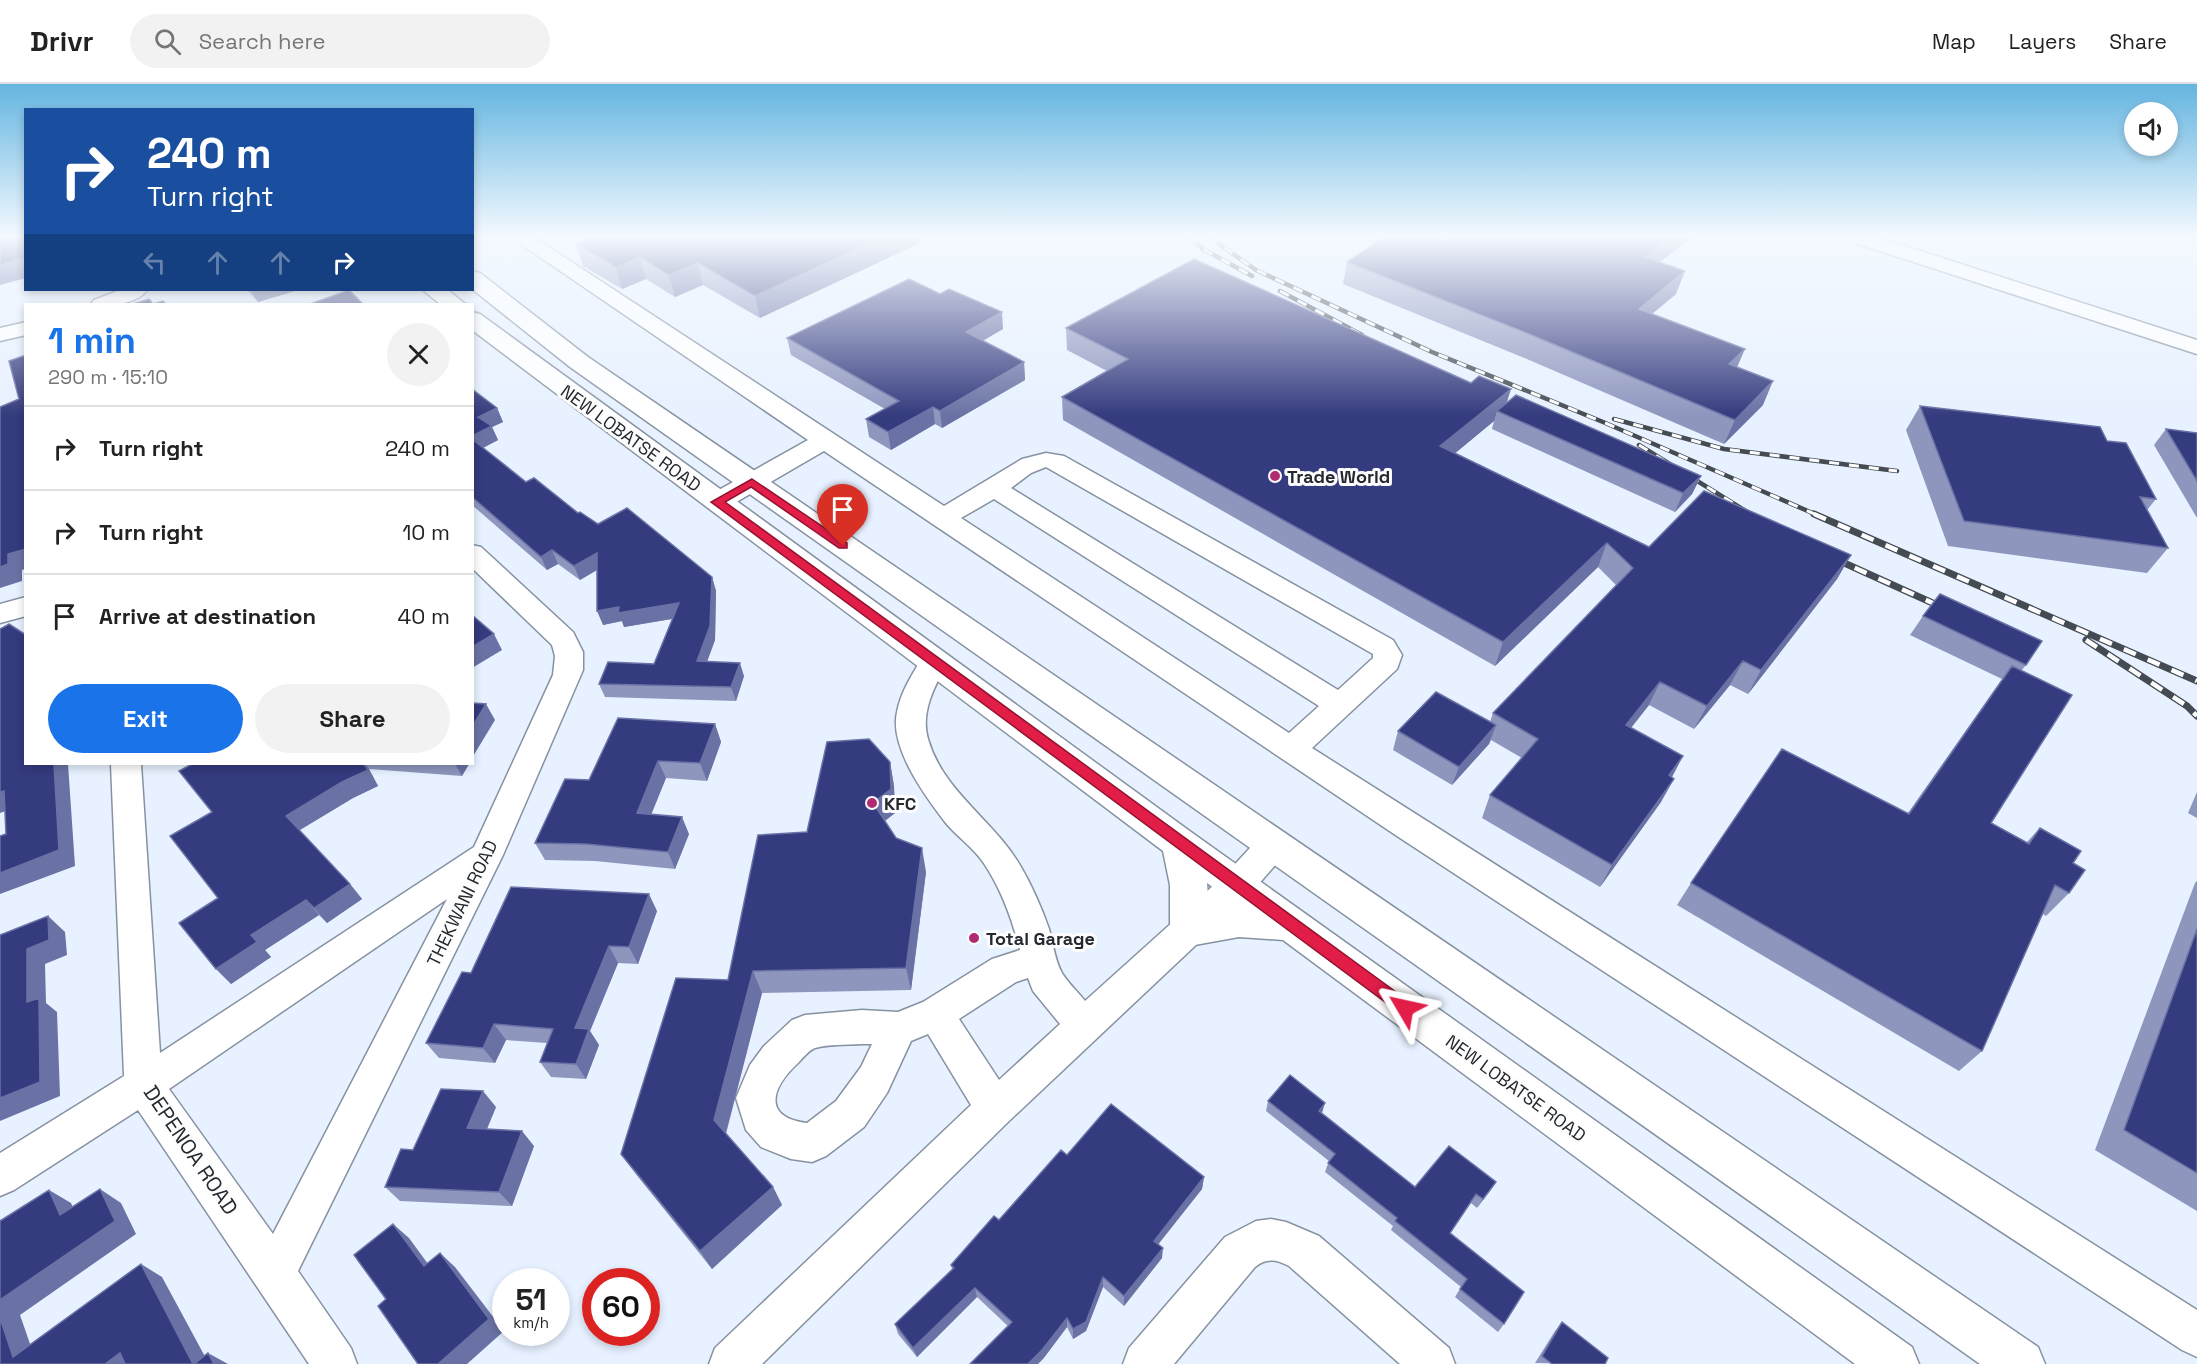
<!DOCTYPE html>
<html lang="en">
<head>
<meta charset="utf-8">
<style>
  :root { --surface:#fff; --page:#f2f2f2; --text:#222; --muted:#767676; --line:#e0e0e0; --accent:#1a73e8 }
  body { margin:0; font-family:"Space Grotesk",sans-serif; background:var(--page); color:var(--text); height:100vh; display:flex; flex-direction:column; font-size:22px; white-space:nowrap }
  * { box-sizing:border-box; margin:0 }
  p { font-size:20px; color:var(--muted) }
  .icon { flex:none; width:33px; height:33px; fill:none; stroke:currentColor; stroke-width:2; stroke-linecap:round; stroke-linejoin:round }
  .map { position:relative; flex:1; overflow:hidden }
  .panel { position:absolute; left:24px; top:219px; width:450px; height:462px; display:flex; flex-direction:column; background:var(--surface); border-radius:0px; box-shadow:0 3px 9px #0003 }
  .panel>* { flex:none }
  .top-card { position:absolute; left:24px; top:24px; width:450px; height:183px; border-radius:0px; box-shadow:0 3px 9px #0003; background:#1a4fa0; color:#fff; overflow:hidden }
  .tools { position:absolute; left:2124px; top:18px; display:grid; gap:12px }
  .tools a { display:grid; place-items:center; width:54px; height:54px; border-radius:50%; background:var(--surface); box-shadow:0 3px 9px #0003; font-size:30px }
  .speed { position:absolute; left:492px; top:1184px; display:flex; gap:12px; font-size:30px; font-weight:700; text-align:center }
  .speed>* { display:grid; place-content:center; width:78px; height:78px; border-radius:50%; background:var(--surface); box-shadow:0 3px 9px #0003; line-height:1 }
  .speed small { font-size:15px; font-weight:400 }
  .speed .limit { border:9px solid #d22; background:#fff; color:#111 }
  .pin { position:absolute; display:grid; place-items:center; width:51px; height:51px; color:#fff; margin:-62px -26px; border-radius:50% 50% 50% 0; rotate:-45deg; box-shadow:0 0 6px #0007 }
  .pin .icon { rotate:45deg }
  .me { position:absolute; width:66px; margin:-33px; rotate:306deg; stroke-linejoin:round; filter:drop-shadow(0 0 4px #0008) }
  .turn { display:flex; align-items:center; gap:21px; height:126px; padding:0 24px; font-size:27px }
  .turn .icon { width:78px; height:78px; stroke-width:2.5 }
  .turn b { display:block; font-size:42px; line-height:51px }
  .lanes { display:flex; align-items:center; height:57px; padding:0 24px; background:#0003; justify-content:center; gap:30px; direction:ltr }
  .lanes .off { opacity:.35 }
  .round { display:grid; place-items:center; flex:none; width:63px; height:63px; border-radius:32px; background:var(--page) }
  .headline { display:flex; align-items:center; justify-content:space-between; height:102px; padding:0 24px }
  h1 { font-size:36px; font-weight:600; line-height:45px; color:var(--accent) }
  .primary-button { display:flex; gap:12px; margin-top:auto; padding:12px 24px }
  .primary-button a { flex:1; height:69px; border-radius:36px; background:var(--accent); color:#fff; font-size:24px; font-weight:600; line-height:69px; text-align:center }
  .primary-button a+a { background:var(--page); color:var(--text) }
  ul { padding:0; list-style:none }
  li { display:flex; align-items:center; gap:18px; height:84px; padding:0 24px; border-top:2px solid var(--line) }
  li div { flex:1 }
  li b { display:block; font-size:22px }
  li em { font-style:normal }
  header { display:flex; align-items:center; gap:36px; box-sizing:border-box; height:84px; padding:0 30px; background:var(--surface); border-bottom:2px solid var(--line) }
  header strong { font-size:28px }
  nav { display:flex; gap:33px; margin-inline-start:auto; font-size:21px }
  .search { width:420px; height:54px; background:var(--page); display:flex; align-items:center; gap:15px; box-sizing:border-box; padding:0 21px; border-radius:33px; color:var(--muted); font-size:22px }
  .map>svg:first-child { display:block }
  .lines { fill:none; stroke-linecap:round; stroke-linejoin:round }
  .minor-casing { stroke:#8692a1; stroke-width:3 }
  .major-casing { stroke:#8692a1; stroke-width:3 }
  .minor { fill:#fff; fill-rule:evenodd }
  .major { fill:#fff; fill-rule:evenodd }
  .rail-far1-casing { stroke:#454b52; stroke-width:4.5 }
  .rail-casing { stroke:#454b52; stroke-width:7 }
  .rail-far1 { stroke:#fdfdfd; stroke-width:3; stroke-dasharray:10; stroke-linecap:butt }
  .rail { stroke:#fdfdfd; stroke-width:4.5; stroke-dasharray:13; stroke-linecap:butt }
  .wall { fill:#8e96be }
  .shaded-wall { fill:#6a72a5 }
  .building { fill:#343b7e; stroke:#6a72a5; stroke-width:1.5 }
  .route { fill:#e11d48; stroke:#92132f; stroke-width:1.5 }
  .poi-dot { fill:#b02b72; stroke:#fdfdfd; stroke-width:2 }
  .labels { text-anchor:middle; dominant-baseline:central; stroke-width:6; stroke-linejoin:round; paint-order:stroke }
  .street-label { font-size:18px; fill:#24292f; stroke:#fdfdfd }
  .poi-label { font-size:18px; font-weight:bold; fill:#24292f; stroke:#fdfdfd; text-anchor:start }
  .near-street-label { font-size:21px; fill:#24292f; stroke:#fdfdfd }
</style>
</head>
<body>
<header>
<strong>Drivr</strong>
<div class="search"><svg class="icon" aria-label="search" viewBox="0 0 24 24"><circle cx="10" cy="10" r="6"/><path d="M15 15l6 6"/></svg>Search here</div>
<nav><a>Map</a><a>Layers</a><a>Share</a></nav>
</header>
<div class="map">
<svg width="2197" height="1280" viewBox="0 0 2197 1280">
  <rect width="100%" height="100%" fill="#e7f1ff"/>
  <g class="lines">
    <defs>
      <path id="minor" d="M509,152H532L944,422L1022,375L1046,369L1064,372L1393,556L1402,571L1397,585L1312,664L2197,1226V1273L2182,1266L1397,752L824,367L726,424L717,426L708,424L704,418L708,412L808,356ZM1046,383L1373,570V574L1338,606L1011,404L1031,389ZM994,415L1319,622L1289,649L961,434Z
        M1844,152H1874L2197,256V270L1846,156Z
        M120,206H147C137,221 107,222 91,220L94,216Z
        M26,238V251L0,257V244Z
        M472,461L481,463L573,548L583,568V586L503,771L298,1187L351,1264L357,1280H309L138,1026L14,1106L0,1112V1069L124,992L111,680H141L160,969L474,763L553,591L555,572L552,561L472,484ZM447,815L273,1150L169,1005Z
        M26,513V532L0,539V520Z
        M934,568L944,571L948,578C935,601 920,628 928,655C943,708 995,737 1021,783C1032,802 1042,825 1049,845C1053,859 1055,877 1062,889C1068,899 1078,908 1085,917L1225,791L1261,752L1273,748L1285,752L1289,761L1285,770L1249,811L1009,1037L762,1280H709L715,1264L971,1021L928,950L911,957L887,1009L864,1043L826,1072L812,1078L791,1075L761,1063L746,1046L736,1014L750,981L764,962L792,936L805,931L862,926L898,928L923,918L992,875L1020,866C1012,835 1001,804 983,778C973,763 956,752 945,738C925,712 889,663 897,628C901,607 913,589 924,571ZM1028,894L1033,907L1060,940L999,996L959,935L1016,898ZM862,960H872L861,983L836,1017L807,1039C761,1033 772,1003 798,979C803,974 809,966 815,964C829,960 847,961 862,960Z
        M1271,1135L1286,1138L1319,1152L1449,1264L1455,1280H1400L1289,1182C1276,1175 1266,1174 1255,1183L1174,1280H1123L1129,1264L1225,1153L1256,1137Z"/>
      <path id="major" d="M472,187L480,189L588,273L2038,1263L2045,1280H1980L570,283L472,205Z
        M423,206H448L465,220H440Z
        M472,228L480,230L1191,748L1912,1263L1919,1280H1855L1283,856L1239,853L1189,862L1176,857L1170,846V801L1163,767L472,246ZM1207,799L1237,821L1209,826Z"/>
    </defs>
    <!-- minor casing -->
    <use href="#minor" class="minor-casing"/>
    <!-- major casing -->
    <use href="#major" class="major-casing"/>
    <!-- minor -->
    <use href="#minor" class="minor"/>
    <!-- major -->
    <use href="#major" class="major"/>
    <defs>
      <path id="rail-far1" d="M1189,152L1203,165L1252,192
        M1208,152L1256,186L1432,268L1603,338L1817,431
        M1280,207L1362,251
        M1614,335L1724,365L1897,387
        M1639,361L1749,429"/>
      <path id="rail" d="M1814,430L2197,597
        M1831,473L1948,526
        M2086,556L2187,622L2197,632"/>
    </defs>
    <!-- rail-far1 casing -->
    <use href="#rail-far1" class="rail-far1-casing"/>
    <!-- rail casing -->
    <use href="#rail" class="rail-casing"/>
    <!-- rail-far1 -->
    <use href="#rail-far1" class="rail-far1"/>
    <!-- rail -->
    <use href="#rail" class="rail"/>
  </g>
  <!-- wall -->
  <path class="wall" d="M1453,152H1694L1660,178L1676,210L1652,230L1737,284L1763,321L1724,360L1522,273L1343,200L1347,178L1446,157Z
    M922,158L760,234L703,201L675,213L646,195L622,205L583,182L576,160Z
    M247,206H298L258,218Z
    M1066,244L1507,319L1701,392L1692,410L1675,428L1492,345L1494,337L1455,369L1649,463L1851,471L1837,495L1748,610L1730,601L1694,645L1649,621L1631,644L1683,672L1671,693L1661,718L1600,803L1482,734L1490,711L1522,674L1491,656L1489,660L1452,701L1393,666L1398,647L1490,638L1493,629L1616,501L1598,483L1495,582L1063,336L1062,313L1107,287L1067,266Z
    M1003,245L983,257L1024,278L1025,296L942,344L935,340L891,366L869,353L866,335L885,325L791,271L787,254Z
    M472,305L497,324L503,338L492,343L498,356L483,364L526,398L598,440L712,493L716,507L715,556L707,578L744,592L736,617L605,613L599,600L654,580L672,535L624,543L622,537L603,541L597,486L580,496L558,480L547,486L472,421Z
    M1920,322L2107,357L2156,415L2147,426L2168,464L2147,489L1948,462L1906,346Z
    M2166,345L2197,349V434L2154,361Z
    M1923,532L2026,581L2021,587L1991,739L2027,758L2040,744L2073,779L2069,809L2046,832L2043,830L1982,967L1959,987L1677,821L1691,799L1908,729L2002,595L1910,551Z
    M715,640L721,658L707,697L666,694L651,730L689,750L675,785L595,777L545,776L535,759L589,696Z
    M890,678L894,702L895,729L885,737L896,754L926,788L911,906L762,909L726,1050L773,1103L782,1121L712,1185L635,1089L621,1070L728,896Z
    M192,680H469L462,692L369,685L378,702L353,714L300,746L350,800L362,815L327,839L319,831L265,866L271,873L231,900L218,814L212,728Z
    M2197,708V734L2188,729Z
    M2197,797V1127L2095,1066L2195,799Z
    M657,827L638,880L618,879L590,947L599,961L586,995L551,993L540,978L547,959L506,956L495,979L439,974L426,959L471,889Z
    M1268,1017L1322,1029V1030L1415,1103L1496,1098L1477,1124L1471,1119L1450,1149L1504,1240L1498,1248L1455,1213L1461,1203L1391,1146L1393,1142L1325,1088L1329,1077L1266,1027Z
    M496,1023L487,1045L534,1062L512,1122L400,1117L385,1103L413,1066Z
    M1067,1071L1204,1093L1202,1105L1158,1160L1162,1174L1124,1222L1103,1203L1086,1247L1073,1255L1067,1243L1043,1275L977,1213L917,1273L898,1250L895,1240L952,1185L951,1181Z
    M1562,1238L1605,1280L1535,1279L1555,1247Z"/>
  <!-- shaded-wall -->
  <path class="shaded-wall" d="M885,152H921L922,158L760,234L755,212Z
    M1673,152H1694L1637,195L1645,173Z
    M640,173L646,195L622,205L616,183Z
    M26,174V194L0,201V181Z
    M698,179L703,201L675,213L669,191Z
    M1685,187L1676,210L1631,247L1639,225Z
    M251,206H298L258,218Z
    M1002,228L1003,245L967,265L966,248Z
    M1745,265L1735,288L1729,280Z
    M1024,278L1025,296L942,344L940,327Z
    M1773,297L1763,321L1724,360L1735,336Z
    M1511,305L1504,328L1497,327L1494,337L1435,386L1440,362Z
    M933,323L935,340L891,366L888,348Z
    M497,324L503,338L492,343L498,356L477,367L472,357V352L478,333Z
    M1701,392L1692,410L1675,428L1683,409Z
    M1607,459L1598,483L1495,582L1503,558Z
    M26,465V485L22,486V497L0,504V483L8,470Z
    M552,466L558,480L547,486L541,473Z
    M597,469L602,483L580,496L574,482Z
    M1851,471L1837,495L1748,610L1761,586Z
    M712,493L716,507L715,556L702,591L697,577Z
    M679,519L683,533L624,543L622,537L603,541L597,527L619,523Z
    M494,550L502,566L472,584V563Z
    M1743,577L1730,601L1694,645L1707,622Z
    M740,579L744,592L736,617L731,603Z
    M1660,598L1649,621L1615,664L1626,641Z
    M486,620L495,636L472,674V643Z
    M715,640L721,658L707,697L700,679Z
    M1496,641L1489,660L1452,701L1459,683Z
    M1683,672L1671,695L1669,691Z
    M658,677L666,694L645,746L637,729Z
    M890,678L894,702L895,729L878,742L873,719Z
    M54,680H68L75,782L0,810V789Z
    M364,680H366L369,685L378,702L353,714L298,747L286,732Z
    M455,680H469L462,692Z
    M1674,695L1661,718L1600,803L1612,781Z
    M4,707L20,722L0,729V708Z
    M682,733L689,750L675,785L668,768Z
    M922,764L926,788L911,906L906,884Z
    M350,800L362,815L327,839L314,824Z
    M649,810L657,827L638,880L629,863Z
    M306,816L319,831L265,866L271,873L231,900L216,885L251,851Z
    M48,832L65,848L67,871L45,880L46,919L57,928L60,1012L0,1037V1014L27,918V865Z
    M609,862L618,879L590,947L599,961L586,995L576,980L575,944Z
    M753,887L762,909L724,1056L714,1036Z
    M494,940L506,956L495,979L483,964Z
    M483,1007L496,1023L481,1059L467,1044Z
    M1325,1019L1322,1029L1316,1037L1319,1027Z
    M522,1047L534,1062L512,1122L499,1108Z
    M1204,1093L1202,1105L1153,1167L1154,1157Z
    M1496,1098L1490,1107L1477,1124L1483,1115Z
    M773,1103L782,1121L712,1185L700,1167Z
    M100,1105L121,1119L136,1150L20,1231L37,1280L13,1273L0,1234V1216Z
    M49,1106L71,1119L83,1145L60,1131Z
    M393,1140L409,1154L439,1195L424,1182Z
    M1163,1164L1162,1174L1124,1222V1212Z
    M440,1169L455,1183L504,1247L467,1280H438Z
    M141,1180L162,1193L209,1280H193Z
    M1103,1193V1203L1086,1247L1073,1255V1245Z
    M975,1204L977,1213L917,1273L913,1264Z
    M1067,1234V1243L1043,1275L1038,1280H1028Z
    M120,1269L142,1280H105Z
    M208,1269L228,1280H214Z"/>
  <!-- building -->
  <path class="building" d="M0,152H26V174L0,181Z
    M596,152H885L755,212L698,179L669,191L640,173L616,183L576,160Z
    M1386,152H1434L1446,157L1453,152H1673L1645,173L1685,187L1639,225L1745,265L1729,280L1773,297L1735,336L1529,250L1347,178Z
    M1194,175L1471,299L1479,292L1511,305L1440,362L1649,463L1704,407L1851,471L1761,586L1743,577L1707,622L1660,598L1626,641L1683,672L1669,691L1674,695L1612,781L1490,711L1538,655L1493,629L1633,484L1607,459L1503,558L1062,313L1128,275L1066,244Z
    M909,195L940,210L949,205L1002,228L966,248L1024,278L940,327L933,323L888,348L866,335L899,317L787,254Z
    M349,206L363,220H310Z
    M149,215L153,220L163,217L166,220H133Z
    M26,271V465L8,470V480L0,483V323L19,315L9,277Z
    M472,305L497,324L478,333L492,342L472,352Z
    M1516,311L1701,392L1683,409L1497,327Z
    M1920,322L2100,343L2107,357L2126,359L2156,415L2140,413L2168,464L1964,437Z
    M2166,345L2197,349V397Z
    M472,355L526,398L534,394L578,429L580,428L598,440L627,424L712,493L710,542L697,577L740,579L731,603L599,600L608,578L654,580L679,519L618,529L619,523L597,527V469L574,482L552,466L541,473L472,413Z
    M1940,510L2042,557L2026,581L1923,532Z
    M472,531L494,550L472,563Z
    M9,540L26,551V680H54L59,766L0,789V752L6,750L4,707L0,708V545Z
    M2012,582L2072,611L1991,739L2029,760L2040,744L2081,767L2073,779L2085,786L2069,809L2055,801L1982,967L1691,799L1782,665L1909,730Z
    M1436,608L1496,641L1459,683L1398,647Z
    M472,619L486,620L472,643Z
    M618,634L715,640L700,679L658,677L637,729L682,733L668,768L586,760L535,759L565,695L589,696Z
    M869,655L890,678L891,705L873,719L896,754L922,764L906,884L753,887L714,1036L773,1103L700,1167L621,1070L676,894L728,896L758,751L807,748L827,658Z
    M192,680H364L368,686L342,698L286,732L350,800L314,824L306,816L251,851L257,858L216,885L179,839L218,814L170,752L212,728L179,687Z
    M511,803L649,810L629,863L609,862L575,944L589,945L576,980L540,978L553,945L494,940L483,964L426,959L462,888L471,889Z
    M48,832L49,856L27,865V918L39,914L40,998L0,1014V851Z
    M2197,845V1089L2124,1046Z
    M1290,991L1325,1019L1319,1027L1415,1103L1449,1062L1496,1098L1483,1115L1476,1110L1450,1149L1524,1208L1504,1240L1460,1205L1467,1195L1395,1137L1397,1134L1328,1079L1335,1070L1268,1017Z
    M441,1005L483,1007L467,1044L522,1047L499,1108L385,1103L401,1065L413,1066Z
    M1111,1020L1204,1093L1154,1157L1163,1164L1124,1212L1103,1193L1086,1238L1073,1245L1067,1234L1042,1266L1028,1280H970L1012,1238L975,1204L913,1264L895,1240L954,1184L951,1181L994,1132L999,1136L1061,1066L1067,1071Z
    M100,1105L115,1137L0,1216V1137L49,1106L60,1131Z
    M393,1140L424,1182L440,1169L489,1235L438,1280H418L378,1222L386,1215L354,1171Z
    M141,1180L193,1280H125L120,1269L105,1280H0V1234L13,1273Z
    M1562,1238L1608,1274L1605,1280H1552L1542,1272Z
    M208,1269L214,1280H194Z"/>
  <!-- sky -->
  <linearGradient id="sky" x2="0" y2="1"><stop stop-color="#64b5e0"/><stop offset="0.46" stop-color="#f4f9ff"/><stop offset="1" stop-color="#f4f9ff" stop-opacity="0"/></linearGradient>
  <rect width="2197" height="332" fill="url(#sky)"/>
  <!-- route -->
  <path class="route" d="M752,395L847,459V464H839L751,403L725,418L1411,919L1414,924L1411,929L1405,931L1400,929L711,418Z"/>
  <!-- markers -->
  <g class="poi-dot">
    <circle cx="1275" cy="392" r="6"/>
    <circle cx="872" cy="719" r="6"/>
    <circle cx="974" cy="854" r="6"/>
  </g>
  <g class="labels">
    <!-- street labels -->
    <g class="street-label">
      <text transform="translate(631 354) rotate(36)">NEW LOBATSE ROAD</text>
      <text transform="translate(462 819) rotate(-64)">THEKWANI ROAD</text>
      <text transform="translate(1516 1004) rotate(36)">NEW LOBATSE ROAD</text>
    </g>
    <!-- poi labels -->
    <g class="poi-label">
      <text x="1287" y="392">Trade World</text>
      <text x="884" y="719">KFC</text>
      <text x="986" y="854">Total Garage</text>
    </g>
    <!-- near-street labels -->
    <g class="near-street-label">
      <text transform="translate(191 1066) rotate(56)">DEPENOA ROAD</text>
    </g>
  </g>
</svg>
<div class="tools">
<a><svg class="icon" aria-label="sound" viewBox="0 0 24 24"><path d="M4 9h4l5-4v14l-5-4H4zM17 9q2 3 0 6"/></svg></a>
</div>
<div class="speed"><div>51<small>km/h</small></div><div class="limit">60</div></div>
<div class="pin" style="left:843px;top:462px;background:#d93025"><svg class="icon" aria-label="arrive" viewBox="0 0 24 24"><path d="M6 21V4h12l-3 4 3 4H6"/></svg></div>
<svg class="me" style="left:1405px;top:924px" viewBox="-20 -20 40 40"><path d="M0-17L14 15 0 8-14 15z" fill="#e11d48" stroke="#fff" stroke-width="4"/></svg>
<div class="top-card">
<div class="turn"><svg class="icon" aria-label="right" viewBox="0 0 24 24"><path d="M7 20v-9h11M14 6l5 5-5 5"/></svg><div><b>240 m</b>Turn right</div></div>
<div class="lanes"><svg class="icon off" aria-label="left" viewBox="0 0 24 24"><path d="M17 20v-9H6M10 6l-5 5 5 5"/></svg><svg class="icon off" aria-label="ahead" viewBox="0 0 24 24"><path d="M12 20V5M6 11l6-6 6 6"/></svg><svg class="icon off" aria-label="ahead" viewBox="0 0 24 24"><path d="M12 20V5M6 11l6-6 6 6"/></svg><svg class="icon" aria-label="right" viewBox="0 0 24 24"><path d="M7 20v-9h11M14 6l5 5-5 5"/></svg></div>
</div>
<section class="panel">
<div class="headline"><div><h1>1 min</h1><p>290 m · 15:10</p></div><a class="round"><svg class="icon" aria-label="close" viewBox="0 0 24 24"><path d="M6 6l12 12M18 6L6 18"/></svg></a></div>
<ul>
<li><svg class="icon" aria-label="right" viewBox="0 0 24 24"><path d="M7 20v-9h11M14 6l5 5-5 5"/></svg><div><b>Turn right</b></div><em>240 m</em></li>
<li><svg class="icon" aria-label="right" viewBox="0 0 24 24"><path d="M7 20v-9h11M14 6l5 5-5 5"/></svg><div><b>Turn right</b></div><em>10 m</em></li>
<li><svg class="icon" aria-label="arrive" viewBox="0 0 24 24"><path d="M6 21V4h12l-3 4 3 4H6"/></svg><div><b>Arrive at destination</b></div><em>40 m</em></li>
</ul>
<div class="primary-button"><a>Exit</a><a>Share</a></div>
</section>
</div>
</body>
</html>
